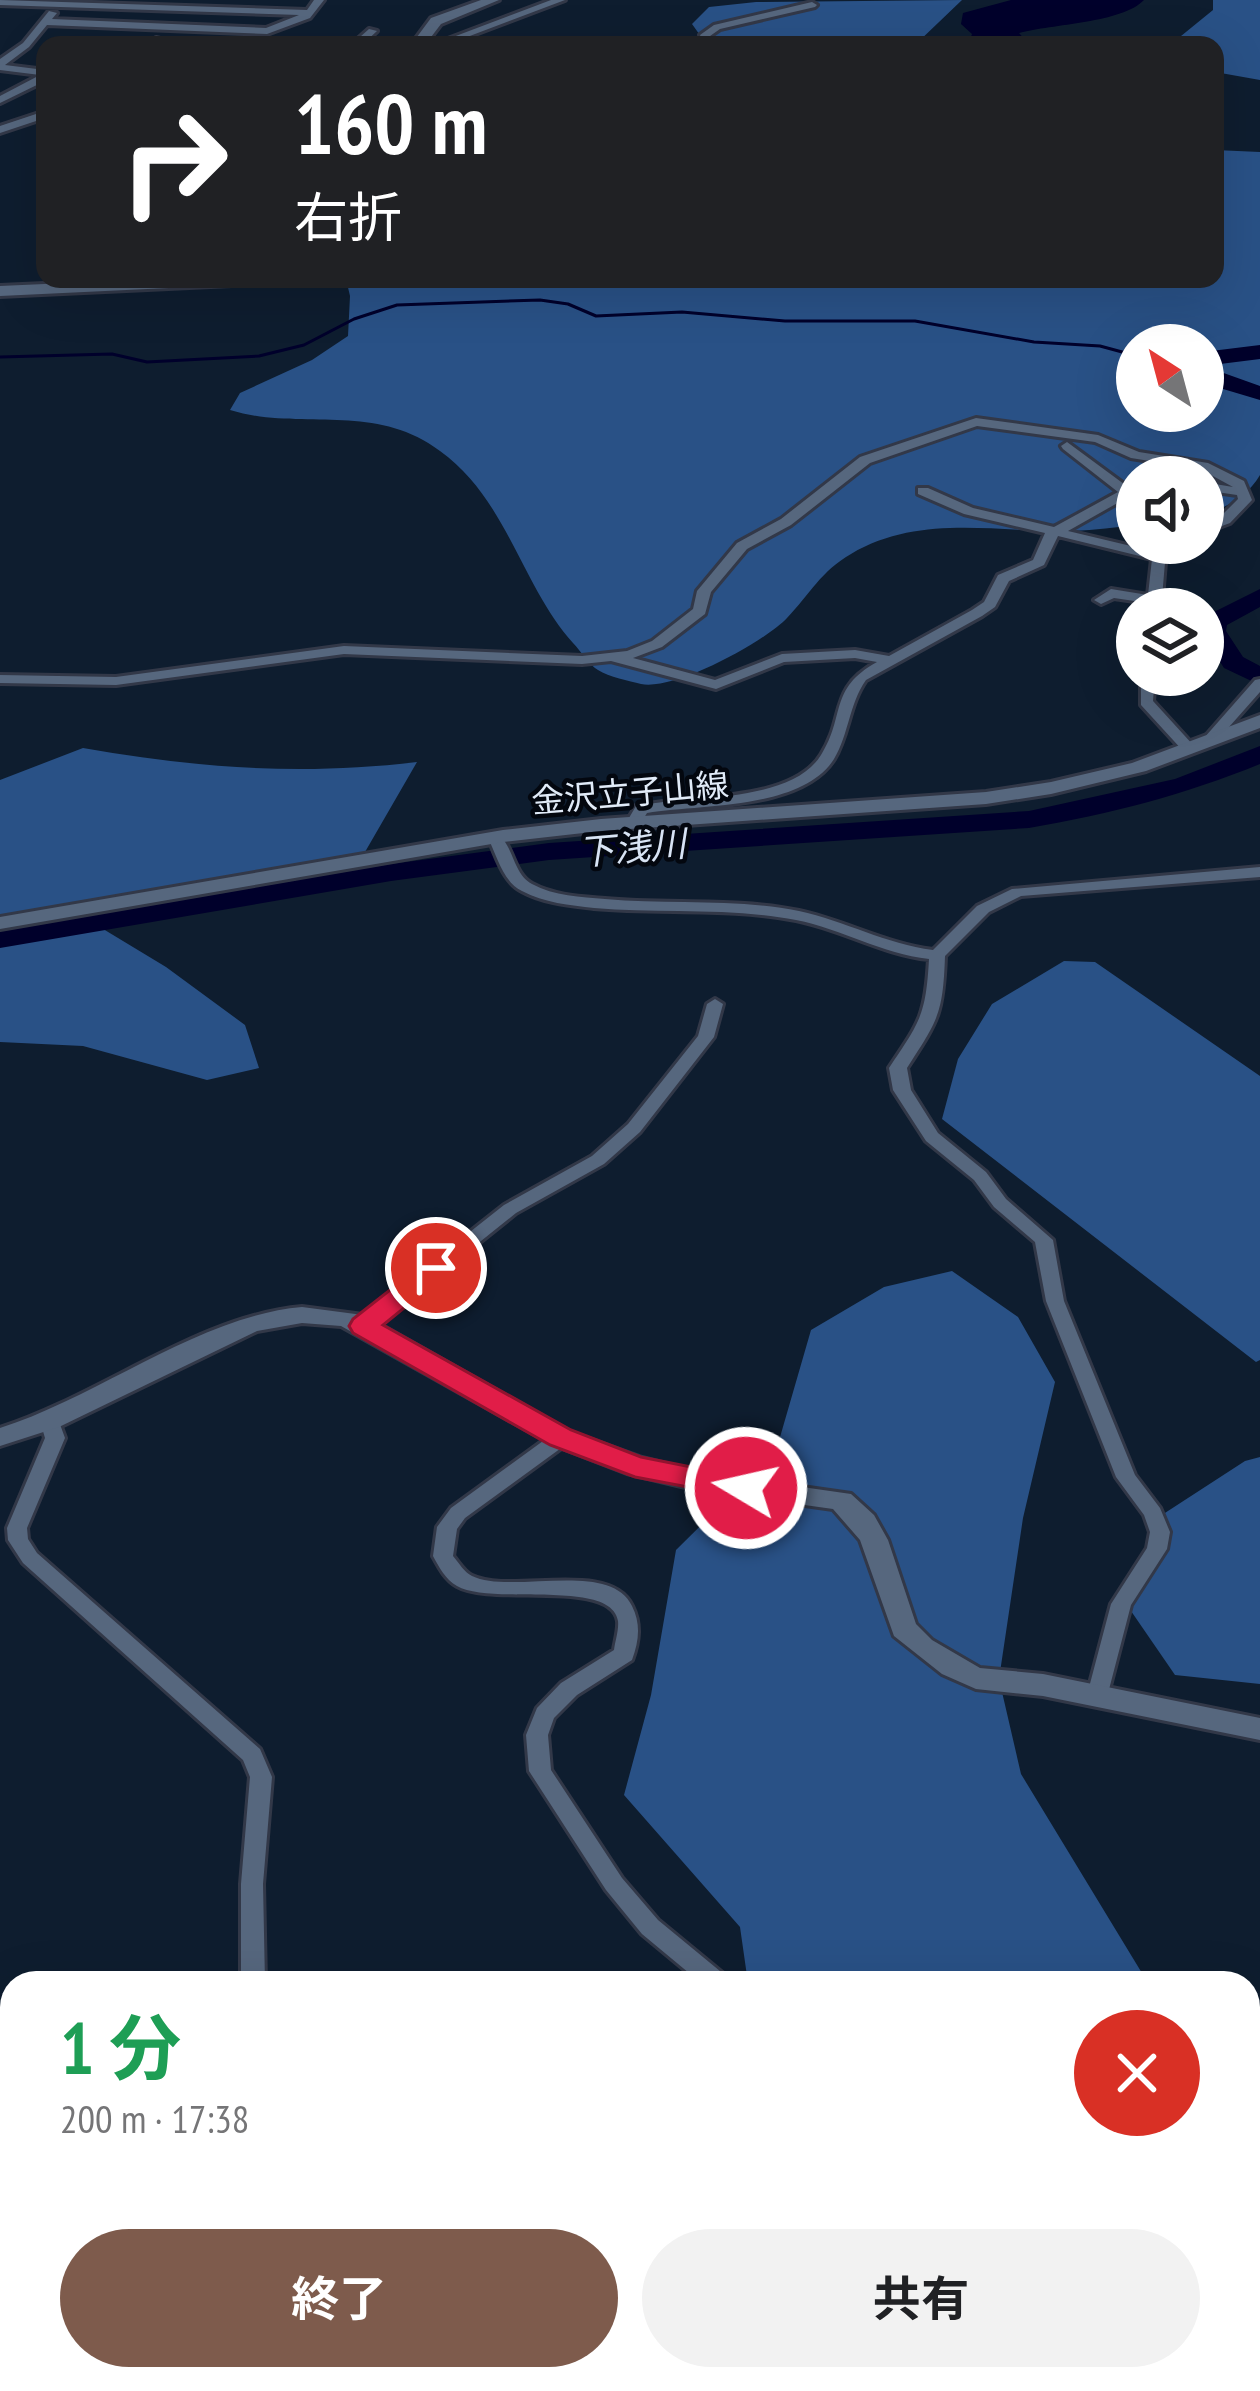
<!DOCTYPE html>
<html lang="ja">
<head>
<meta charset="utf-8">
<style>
  :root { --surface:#fff; --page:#f2f2f2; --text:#202124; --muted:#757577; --accent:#7e5b4c }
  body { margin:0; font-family:"PT Sans Narrow","Noto Sans JP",sans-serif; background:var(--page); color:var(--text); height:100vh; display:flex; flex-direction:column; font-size:45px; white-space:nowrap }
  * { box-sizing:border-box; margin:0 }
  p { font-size:39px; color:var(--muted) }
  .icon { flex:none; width:66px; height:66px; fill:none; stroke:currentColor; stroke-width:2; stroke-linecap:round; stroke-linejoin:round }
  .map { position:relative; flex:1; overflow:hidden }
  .panel { position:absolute; left:0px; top:1971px; width:1260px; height:420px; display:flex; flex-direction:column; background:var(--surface); border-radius:36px 36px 0 0; box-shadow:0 12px 48px #0002 }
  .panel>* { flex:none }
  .banner { position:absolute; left:36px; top:36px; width:1188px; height:252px; border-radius:24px; box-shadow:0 12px 48px #0002; background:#202124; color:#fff; overflow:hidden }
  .needle { width:78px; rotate:324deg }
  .fabs { position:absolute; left:1116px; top:324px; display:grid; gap:24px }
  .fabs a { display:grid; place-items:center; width:108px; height:108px; border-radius:50%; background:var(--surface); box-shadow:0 12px 48px #0002; font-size:60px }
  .pin { position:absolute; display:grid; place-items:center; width:102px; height:102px; color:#fff; margin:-51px; border:6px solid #fff; border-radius:50%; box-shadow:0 3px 12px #0007 }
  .me { position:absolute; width:132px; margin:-66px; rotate:279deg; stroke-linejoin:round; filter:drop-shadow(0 0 9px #0008) }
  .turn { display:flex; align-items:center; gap:42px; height:252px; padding:0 60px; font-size:54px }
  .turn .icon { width:156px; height:156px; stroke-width:2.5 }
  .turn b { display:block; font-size:84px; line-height:102px }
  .round { display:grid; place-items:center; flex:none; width:126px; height:126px; border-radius:63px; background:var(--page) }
  .head { display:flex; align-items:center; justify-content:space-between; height:204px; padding:0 60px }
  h1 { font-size:72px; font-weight:700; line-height:90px; color:#1e9e55 }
  .button { display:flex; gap:24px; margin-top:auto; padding:24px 60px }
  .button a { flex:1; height:138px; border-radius:72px; background:var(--accent); color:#fff; font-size:48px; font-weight:700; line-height:138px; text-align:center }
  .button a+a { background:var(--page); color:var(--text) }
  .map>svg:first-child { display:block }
  .forest { fill:#295186; fill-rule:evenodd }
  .water { fill:#00002b }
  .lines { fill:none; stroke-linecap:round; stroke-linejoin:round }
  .stream { stroke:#00002b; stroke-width:3 }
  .river { fill:#00002b; fill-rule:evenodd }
  .minor-casing { stroke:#323848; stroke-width:6 }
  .tertiary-casing { stroke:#323848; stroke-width:6 }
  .minor { fill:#56677e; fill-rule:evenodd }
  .tertiary { fill:#56677e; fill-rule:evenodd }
  .route { fill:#e11d48; stroke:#92132f; stroke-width:3 }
  .labels { text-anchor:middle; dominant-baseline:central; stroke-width:9; stroke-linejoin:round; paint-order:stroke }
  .street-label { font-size:33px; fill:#e1ebf8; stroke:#03070f }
  .water-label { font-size:36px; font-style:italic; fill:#d8e4f4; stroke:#03070f }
</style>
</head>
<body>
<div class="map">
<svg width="1260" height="2391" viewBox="0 0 1260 2391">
  <rect width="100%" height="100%" fill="#0e1d2f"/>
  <!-- forest -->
  <path class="forest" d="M962,0L915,45H707L692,24L709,7L756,2Z
    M1213,0H1260V80L1215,72V45H1170L1213,10Z
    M1215,150L1260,152V475C1248,496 1226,509 1203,514V477H1137V525C1116,527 1095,530 1073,531C998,533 920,513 851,554C821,571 810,594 787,618C764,642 675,691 641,684C629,681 609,677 598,670C589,665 581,651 573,643C521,585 507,499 440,451C373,401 302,432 230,410L240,393L312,360L348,336L350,296L346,279H1215ZM1137,345H1203V411H1137Z
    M83,748C199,768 300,776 417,762L365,852L276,889L138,899L80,915L166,967L245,1025L259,1068L207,1080L83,1046L0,1042V780Z
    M1064,961L1095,962L1260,1076V1360L1256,1362L942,1119L958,1059L992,1004Z
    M952,1271L1018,1317L1055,1382L1023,1518L999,1679L1021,1774L1148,1983H748L740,1927L624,1795L651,1695L676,1550L776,1451L811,1330L884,1287Z
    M1260,1457V1684L1175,1675L1131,1611L1151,1522L1245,1461Z"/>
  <!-- water -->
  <path class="water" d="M1011,0H1144C1122,23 1052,24 1019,33L1030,45H968L972,34L961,24L963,13Z"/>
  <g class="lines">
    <!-- stream -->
    <path class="stream" d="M0,357L112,354L147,362L259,356L304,345L354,319L397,305L540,300L568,304L596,316L682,312L785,321H915L1034,342L1100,346L1137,356"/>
    <!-- river -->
    <path class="river" d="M1260,345V359L1204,366L1260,386V400L1203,383V352Z
      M1260,589V607L1227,625L1226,631L1243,657L1260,666V685L1224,668L1203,635L1206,616Z
      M1260,746V764C1184,795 1110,814 1029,828L549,860L391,881L0,948V930L391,864L549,843L1029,811L1175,779Z"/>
    <defs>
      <path id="minor" d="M0,0L307,10L314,0H324L310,18L267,34L47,25L29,47L5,65L45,70V81L0,103V96L40,75L0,70V59L23,43L49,11L57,13L52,19L266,28L299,15L0,5Z
        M551,0H565L446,45H432Z
        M812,2L817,5L815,7L720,29L710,36L714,45H704L700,35L714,25Z
        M369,29L377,31L362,45H351Z
        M156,38L177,43L179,45L153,43L151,41Z
        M45,111V118L0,133V126Z
        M976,418L1098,435L1139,452L1208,463L1244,481L1252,500L1230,523L1203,533V524L1220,517L1238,499L1237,495L1203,490V482L1233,487L1200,469L1131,458L1095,442L977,426L870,463L791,525L747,549L711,592L705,614L662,647L633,658L715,680L782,654L855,650L889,656L972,610L984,602L998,575L1033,560L1045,533L964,514L918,494V488H928L973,508L1054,527L1118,492L1063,449L1061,446L1067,442L1128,487L1137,483V492L1068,531L1152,551L1158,543H1172L1166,551L1161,609H1147L1148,603L1114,598L1101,604L1094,600L1111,589L1148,595L1152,559L1058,536L1044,565L1009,581L995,607L982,616L866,680C849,704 849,734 834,759C802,810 700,804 647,813L639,826L634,828L626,823L636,806C686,795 791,804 821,755C846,716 828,689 877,662L855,658L784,662L716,689L611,661L582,664L344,654L116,685L0,683V675L116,677L344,646L582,656L627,651L652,641L693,609L697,591L737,543L781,519L860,457Z
        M1141,675H1155L1153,701L1194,746V752H1184L1141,705Z
        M1260,679V692L1214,744H1204V738L1255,680Z
        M496,833C514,844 512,873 532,884C554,896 581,897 605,899C669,905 736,898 799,911C845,921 886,944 933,950L977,906L1012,889L1260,867V877L1021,896L989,912L945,956C943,1014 938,1020 907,1068L911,1090L938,1133L986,1172L1006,1199L1053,1240L1064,1301L1135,1475L1160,1508L1170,1532L1167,1549L1131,1605L1106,1701L1098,1703L1090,1701L1087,1695L1111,1604L1147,1548L1150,1532L1144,1515L1116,1477L1046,1301L1035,1242L994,1207L974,1180L926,1141L893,1090L889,1068C920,1022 926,1015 929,959C882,954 842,929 796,920C730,907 661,914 594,908C570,905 544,903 522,891C503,882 497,856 488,838Z
        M715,999L723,1004L714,1037L640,1132L604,1164L516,1213L370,1330H356L354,1326L356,1322L504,1205L592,1156L628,1124L698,1036L707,1004Z
        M50,1414L57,1416L65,1438L27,1528L28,1539L37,1553L260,1749L272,1777L263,1884L265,1983H241V1884L250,1777L243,1760L23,1563L8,1540L7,1528L45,1438L40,1421L43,1416Z
        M561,1431L568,1433L571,1438L568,1443L465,1518L457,1529L453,1556C459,1563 464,1572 472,1576C511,1595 610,1559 632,1606C641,1624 639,1641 632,1660L577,1695L554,1718L548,1735L551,1770L622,1878L658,1920L726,1976L730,1983H701L642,1934L606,1890L529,1771L526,1735L537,1708L561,1683L614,1650C615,1642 619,1630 618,1621C611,1578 491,1606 457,1586C445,1579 439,1567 433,1556L437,1527L451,1508L554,1433Z
        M0,2036L12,2040V2061L0,2057Z
        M253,2379H280L274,2391H247Z"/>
      <path id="tertiary" d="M481,0H499L441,24L425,45H411L431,18Z
        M156,279H261L253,284L0,296V286Z
        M1260,715V728L1146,771L1051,794L986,804L601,831L503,842L0,929V917L503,830L601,819L986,792L1051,782L1132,763Z
        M302,1307L363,1315L570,1432L642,1458L698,1472L851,1494L874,1515L888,1540L916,1624L932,1640L980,1668L1043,1674L1260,1718V1740L1043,1696L976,1689L942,1674L894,1636L860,1540L833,1509L698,1490L627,1473L552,1444L341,1326L302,1323L257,1331L59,1427L0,1446V1428C100,1396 199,1316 302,1307Z"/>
    </defs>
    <!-- minor casing -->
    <use href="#minor" class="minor-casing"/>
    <!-- tertiary casing -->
    <use href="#tertiary" class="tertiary-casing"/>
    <!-- minor -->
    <use href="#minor" class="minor"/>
    <!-- tertiary -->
    <use href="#tertiary" class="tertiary"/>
  </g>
  <!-- route -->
  <path class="route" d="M436,1259L451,1268L446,1274L383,1325L571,1430L641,1457L757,1480L761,1488L757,1495L746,1498L635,1477L550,1445L353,1333L349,1326L353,1319L427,1261Z"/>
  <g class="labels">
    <!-- street labels -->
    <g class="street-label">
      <text transform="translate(630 792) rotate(-5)">金沢立子山線</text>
    </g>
    <!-- water labels -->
    <g class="water-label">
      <text transform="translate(632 847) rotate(-5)">下浅川</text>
    </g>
  </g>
</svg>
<div class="fabs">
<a><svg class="needle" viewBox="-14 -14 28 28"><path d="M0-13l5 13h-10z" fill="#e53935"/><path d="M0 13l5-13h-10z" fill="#757577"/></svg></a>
<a><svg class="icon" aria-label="sound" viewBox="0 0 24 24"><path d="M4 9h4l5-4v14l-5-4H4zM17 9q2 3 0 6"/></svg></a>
<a><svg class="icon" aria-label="layers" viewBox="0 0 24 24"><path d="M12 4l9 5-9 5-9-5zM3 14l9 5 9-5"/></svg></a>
</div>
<div class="pin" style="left:436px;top:1268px;background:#d93025"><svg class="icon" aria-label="arrive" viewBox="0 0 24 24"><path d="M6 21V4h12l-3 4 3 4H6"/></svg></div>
<svg class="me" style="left:746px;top:1488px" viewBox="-20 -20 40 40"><circle r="17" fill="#e11d48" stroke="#fff" stroke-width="3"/><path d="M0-11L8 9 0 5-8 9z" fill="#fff"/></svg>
<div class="banner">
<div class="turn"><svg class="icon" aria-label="right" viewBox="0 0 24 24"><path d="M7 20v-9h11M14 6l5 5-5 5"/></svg><div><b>160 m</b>右折</div></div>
</div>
<section class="panel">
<div class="head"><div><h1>1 分</h1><p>200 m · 17:38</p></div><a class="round" style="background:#d93025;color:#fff"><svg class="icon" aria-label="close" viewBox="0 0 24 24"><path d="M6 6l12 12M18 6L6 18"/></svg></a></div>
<div class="button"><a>終了</a><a>共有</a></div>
</section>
</div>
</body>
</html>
